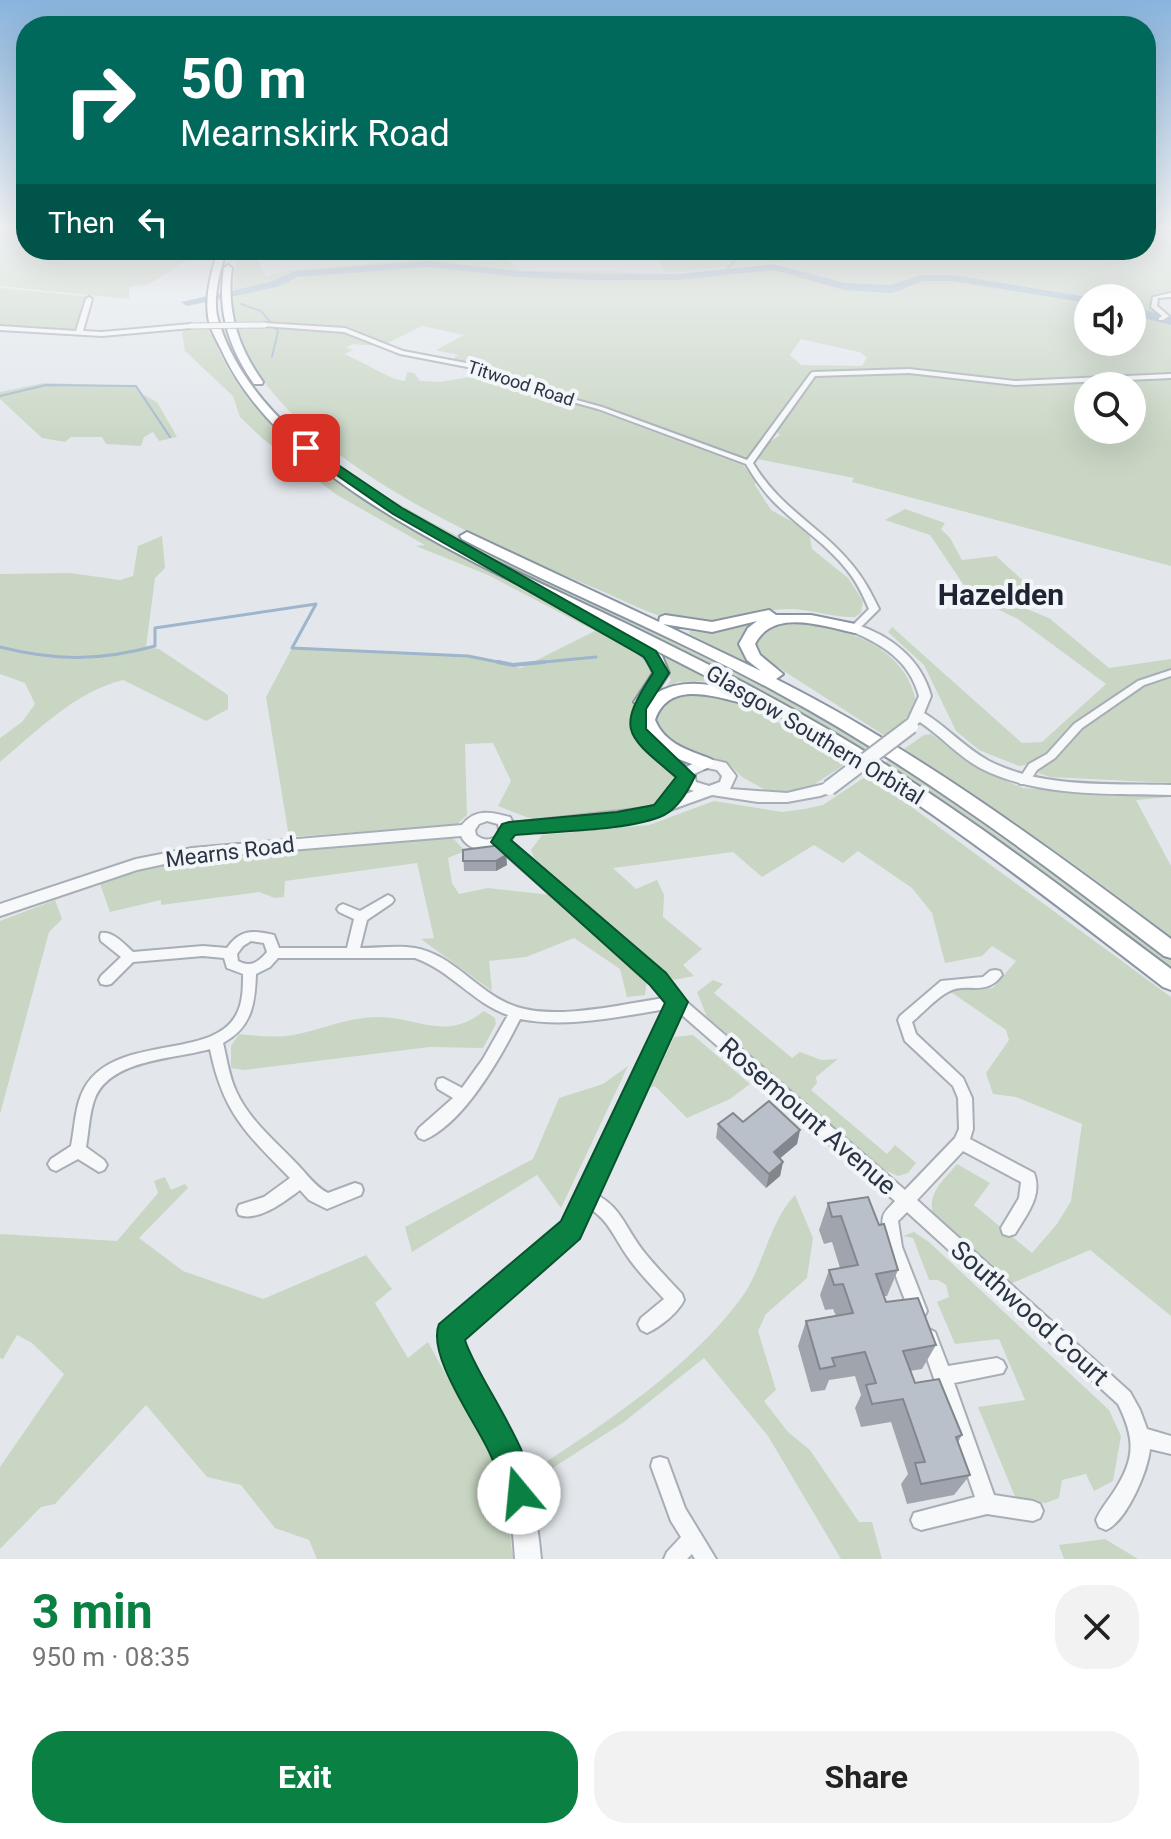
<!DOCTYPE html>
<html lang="en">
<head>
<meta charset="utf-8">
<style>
  :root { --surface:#fff; --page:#f2f2f2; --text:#222; --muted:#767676; --accent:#0b8043 }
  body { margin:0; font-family:Roboto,sans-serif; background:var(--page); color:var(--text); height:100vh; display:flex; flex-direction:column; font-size:30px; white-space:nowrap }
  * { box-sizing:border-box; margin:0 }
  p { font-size:26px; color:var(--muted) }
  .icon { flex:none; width:44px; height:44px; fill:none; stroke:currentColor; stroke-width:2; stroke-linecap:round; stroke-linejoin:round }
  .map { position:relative; height:1559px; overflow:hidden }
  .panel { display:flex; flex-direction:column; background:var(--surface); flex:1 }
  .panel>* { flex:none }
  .top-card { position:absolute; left:16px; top:16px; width:1140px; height:244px; border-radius:32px; box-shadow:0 8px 32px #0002; background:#00695c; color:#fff; overflow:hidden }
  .buttons { position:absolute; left:1074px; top:284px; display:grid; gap:16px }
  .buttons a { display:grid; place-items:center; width:72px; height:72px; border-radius:50%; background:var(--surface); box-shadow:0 8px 32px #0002; font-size:40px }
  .pin { position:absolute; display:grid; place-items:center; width:68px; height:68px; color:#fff; margin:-34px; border-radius:16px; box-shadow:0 4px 12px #0006 }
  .me { position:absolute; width:88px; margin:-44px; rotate:343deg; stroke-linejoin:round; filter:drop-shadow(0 0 6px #0008) }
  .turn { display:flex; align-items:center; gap:28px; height:168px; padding:0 32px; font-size:36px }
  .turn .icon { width:104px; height:104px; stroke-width:2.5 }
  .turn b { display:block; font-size:56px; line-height:68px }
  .then { display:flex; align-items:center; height:76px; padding:0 32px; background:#0003; gap:16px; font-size:30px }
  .round { display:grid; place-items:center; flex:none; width:84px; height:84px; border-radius:32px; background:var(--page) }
  .overview { display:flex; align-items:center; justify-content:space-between; height:136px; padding:0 32px }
  h1 { font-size:48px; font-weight:700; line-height:60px; color:var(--accent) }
  .cta { display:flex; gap:16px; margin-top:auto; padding:16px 32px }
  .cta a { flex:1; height:92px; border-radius:32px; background:var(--accent); color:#fff; font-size:32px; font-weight:700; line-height:92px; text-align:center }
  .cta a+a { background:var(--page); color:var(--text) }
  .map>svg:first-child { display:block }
  .green { fill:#c9d6c4; fill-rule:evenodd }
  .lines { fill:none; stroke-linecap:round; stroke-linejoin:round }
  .stream-far2 { stroke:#9eb5cc; stroke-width:2 }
  .stream-far1 { stroke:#9eb5cc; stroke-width:3 }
  .stream { stroke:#9eb5cc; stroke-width:4 }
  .river { fill:#9eb5cc; fill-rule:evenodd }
  .minor-casing { stroke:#a8aeb6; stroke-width:4 }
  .tertiary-casing { stroke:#a8aeb6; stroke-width:4 }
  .trunk-casing { stroke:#8a94a3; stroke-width:4 }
  .minor { fill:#f6f8fa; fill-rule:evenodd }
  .tertiary { fill:#f6f8fa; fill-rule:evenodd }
  .trunk { fill:#fff; fill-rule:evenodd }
  .minor-bridge-casing { stroke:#a8aeb6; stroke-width:7; stroke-linecap:butt }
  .tertiary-bridge-casing { stroke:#a8aeb6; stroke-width:18; stroke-linecap:butt }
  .minor-bridge { stroke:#f6f8fa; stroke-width:5 }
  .tertiary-bridge { stroke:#f6f8fa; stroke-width:14 }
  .wall { fill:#a0a5ad }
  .shaded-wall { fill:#82868d }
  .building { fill:#bac0c9; stroke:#82868d; stroke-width:2 }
  .route { fill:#0b8043; stroke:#07532c; stroke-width:2 }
  .labels { text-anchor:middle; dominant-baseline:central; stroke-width:8; stroke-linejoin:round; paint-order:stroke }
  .far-street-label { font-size:18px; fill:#2b3444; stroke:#f3f6f9 }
  .street-label { font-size:22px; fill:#2b3444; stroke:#f3f6f9 }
  .near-street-label { font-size:26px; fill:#2b3444; stroke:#f3f6f9 }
  .district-label { font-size:30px; font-weight:bold; fill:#1d2535; stroke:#f3f6f9 }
</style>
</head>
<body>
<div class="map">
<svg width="1171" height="1559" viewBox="0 0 1171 1559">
  <rect width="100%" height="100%" fill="#e3e7ec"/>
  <!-- green -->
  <path class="green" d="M0,228H26V250H202L150,284L129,287V299L0,286Z
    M1146,228H1171V292L1156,293L1150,302L1159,313L1153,320L1171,325V566L852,482L854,478L757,459L765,445L780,435L776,431L814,374L812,373L747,460L608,410L601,412L743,465L756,480L755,485L771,510L809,531L812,549L848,578L863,601L861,613L855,617C833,618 811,609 789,609C751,609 719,628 681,621C650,616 618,597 590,586C478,540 273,451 236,326L344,331L379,346L353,344L346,347L353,350L344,354C362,361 390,380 405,381L407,372L414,373L420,381L440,382L480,375L477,371L483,369L449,362L458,355L436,350L464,335L422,326L384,345L343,329L234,324L233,292L269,287L314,274L436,264L294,274L272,284L233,290L237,250H251L266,276L291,270L432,259L493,261L498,257L492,250H497L520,271H616L677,278L717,271L783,268L777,263L665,273L657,250H1146ZM1088,298H1132V342H1088ZM801,339L859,352L867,357L862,366L801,365L790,355ZM1088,386H1132V430H1088Z
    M0,288L90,297L73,332L0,326Z
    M221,326H225C254,464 536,572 651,628C726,665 799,704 872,745L863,751C789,705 712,665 633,627C520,572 317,488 247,381C236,365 229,344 221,326Z
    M212,327C234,454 524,587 631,648L652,663L654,672C615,740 629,726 678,777C673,796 657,804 639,808L534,820L498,806L511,781L493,743L465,744L467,815L456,825L289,837L266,697L292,648L468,656L521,668L595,631L488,575L416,546L425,545L337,495L263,439L240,417L233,396L185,351L182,333L187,328Z
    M44,383L136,386L142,394L157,402L177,437L159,441L153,432L144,437L141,446L106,444L102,437H71L65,442L42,438L0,399V392Z
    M905,509L945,523L941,529L950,538L962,560L996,556L1039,595L1007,601L1049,618L1109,668L1171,659V783L1050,777L1038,773L1049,761L1019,766L979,750L956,731L924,665L888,632L892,627L1022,743L1042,742L1106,684L1018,619L972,597L930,535L885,520Z
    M162,536L165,568L155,578L146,647L159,649L228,695V709L206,721L123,680C75,692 37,731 0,762V738L22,722L35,704L25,683L0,674V574L70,573L120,580L133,576L138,546Z
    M794,621C848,628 911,648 917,709L885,736L759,655L753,644L765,627Z
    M749,625L739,639L742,653L755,667L689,634L690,631L709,633Z
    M658,652L712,679L713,681L678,682L664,690L671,680Z
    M696,693L733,698L850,761L804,791L769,792L742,777L727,762L673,745L653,722L654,713L668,701Z
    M931,734L978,769L1023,788L1171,797L1136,800L1171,866V940L904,749L924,735Z
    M891,758L1171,960V971L883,764Z
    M868,775L1171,997V1316L1090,1250L1010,1284L934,1219C926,1194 941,1183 957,1164L990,1183L974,1205L1032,1253L1057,1224L1071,1201L1082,1124L1016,1097L993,1094L986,1073L1009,1040L1006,1030L948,990L993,988L1016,961L992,946L982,956L945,963L932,913L912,888L858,851L843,863L814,845L762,877L733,852L613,868L636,889L657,880L664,895L663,917L702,949L683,965L694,976L674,980L534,858L531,850L542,835L649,825L714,801L782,812L804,809L823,805Z
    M451,836L465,851L448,858L452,883L459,894L488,888L551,895L647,979L645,995L627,997L620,969L574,938L526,957L489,961L492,991L421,939L434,938L417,863L285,881L284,897L275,898L259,892L161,905V900L110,912L100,884L155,866L190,860Z
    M55,900L62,919L49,932L0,1114V921Z
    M713,980L723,984L714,993L792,1058L800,1052L821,1060L838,1059L816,1077L817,1083L811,1090L887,1154L895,1145L916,1163L908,1173L898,1176L883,1169L707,1017L697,992Z
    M484,1011L495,1018L496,1024L483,1048L430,1047L244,1070L231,1068V1046L239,1034C257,1036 276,1038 294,1035C323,1029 349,1017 378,1017C419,1017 445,1042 484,1011Z
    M693,1035L750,1084L730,1099L687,1118L655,1086L650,1088L674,1037Z
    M628,1066L561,1208L537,1175L412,1252L405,1227L533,1159L559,1098L603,1084Z
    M165,1177L171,1190L185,1184L188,1188L139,1238L183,1271L263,1299L366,1255L392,1289L375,1303L408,1358L428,1342L503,1480L513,1559H317L309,1540L275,1528L241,1485L207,1477L146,1405L55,1504L41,1507L0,1549V1467L64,1374L32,1343L17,1335L3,1359L0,1358V1234L117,1241L158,1193L154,1181Z
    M795,1195L813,1238L807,1278L766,1314L758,1331L776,1390L764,1401L788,1432L810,1450L859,1522H872L882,1559H841L768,1436L704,1358L624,1422L534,1480L531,1472C604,1424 690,1368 742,1297C764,1266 769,1222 795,1195Z
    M914,1232L929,1242L1109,1410L1121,1436L1113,1481L1094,1491L1086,1474L1062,1480L1059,1498L1046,1503L1016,1499L978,1407L1025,1400L999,1339L955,1344L937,1302L949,1297L946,1285L938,1280H929L913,1238L903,1236Z
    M1105,1539L1138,1559H1064L1059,1545Z"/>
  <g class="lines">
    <!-- stream-far2 -->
    <path class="stream-far2" d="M726,270L741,254L757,250
      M241,304L261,311L271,323
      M272,357L278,331L275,328
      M0,396L46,385L136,386L170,437"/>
    <!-- stream-far1 -->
    <path class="stream-far1" d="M0,647C54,661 101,661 155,646V628L316,604L292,648L468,656L508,664
      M523,664L596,657"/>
    <!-- stream -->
    <path class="stream" d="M498,662L513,665L544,662"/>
    <!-- river -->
    <path class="river" d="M429,261L516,271L594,274H678L773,264L845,283L891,285L922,275H952L1093,298H1088V303L952,281H923L892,293L844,290L773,270L678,280H594L516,277L429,267L298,277L277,287L187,306L181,302L270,282L296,271Z
      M1132,307L1171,317V325L1132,315Z"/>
    <defs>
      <path id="minor" d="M1171,293V297L1158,298L1157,306L1169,316L1163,320H1159V318L1162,316L1151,307L1153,297Z
        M89,297L92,299L83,331L102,332L191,324L194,326L191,328L102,336L0,330V326L76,331L86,299Z
        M265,323L345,328L403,351L487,367L522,385L602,407L747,460L811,373L813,372L909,369L1015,381L1171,374V378L1015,385L909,373L815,376L753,463C780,509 822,527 853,566C864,579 871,593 879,609L858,630L855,631L850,628L869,609C863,595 857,582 847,570C826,543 796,525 772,500C762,489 754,478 746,464L598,409L518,387L483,370L400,354L344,332L263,326V324Z
        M1171,670V676L1144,685L1082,728L1055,758L1037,770L1028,784H1020L1018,781L1029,764L1047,754L1074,724L1138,681Z
        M388,895L392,897L394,900L392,903L367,920L360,948C377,948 398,945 415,948C455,955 479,995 517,1007C561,1021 631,1002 677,996L682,998L905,1190L955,1138L959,1129L958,1098L953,1086L905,1041L898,1020L900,1016L941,981L983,977L990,971L995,970L1000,971L1002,975C985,998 966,981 948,992C936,998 923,1013 912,1022L916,1034L963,1078L972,1098L973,1129L970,1139L1034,1173C1043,1196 1026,1215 1015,1234L1009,1236L1003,1234L1001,1228L1019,1198L1021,1182L963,1151L917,1200L1130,1392L1140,1410L1147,1429L1171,1436V1454L1150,1449C1148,1470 1127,1521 1106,1530L1099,1527L1096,1520C1100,1510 1107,1502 1113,1493C1135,1460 1136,1440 1118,1404L907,1212L898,1221L902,1247L927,1311L924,1317L918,1320L912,1317C904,1298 878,1235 883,1217C884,1211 891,1206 895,1201L674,1008C624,1015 571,1029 520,1019C501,1057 464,1123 424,1140L419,1138L416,1133L419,1128L453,1098L438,1089L436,1084L438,1079L443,1078L462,1088L483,1059L508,1015C473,1003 450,970 415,958H278L270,967L256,974C255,1004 252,1027 223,1043C227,1059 229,1076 236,1091C249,1120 275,1141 296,1163C306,1173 315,1187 328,1193L355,1183L361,1185L363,1190L361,1195L327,1209L309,1200L300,1190C285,1201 259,1222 239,1215L237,1210L239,1205L264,1197L290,1178C246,1133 223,1113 210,1049C175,1059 111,1059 95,1098C89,1113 89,1131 86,1147L104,1160L107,1165L104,1170L99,1172L78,1159L56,1171L51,1169L48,1164L51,1159L71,1146C75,1126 75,1104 85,1087C118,1032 217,1062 238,1011C243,1000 243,986 243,974L227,968L224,958L203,956L133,962L111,984L106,985L101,984L99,980L101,976L121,957L101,941L100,937L101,933C113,931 124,944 133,952L203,946L227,948C240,929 253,930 274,935L279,948H347L354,919L339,912L337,909L339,906L343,904L360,911ZM251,941L264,943L267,952C259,962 250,968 238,961L237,954L243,946Z
        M585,1189C622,1204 622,1224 644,1252C656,1267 669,1280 682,1294L684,1300C678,1313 660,1327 647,1333L641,1330L638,1324L641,1318L664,1299C652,1286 640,1274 630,1260C611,1234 610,1218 579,1202L577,1197L579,1192Z
        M929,1329L935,1332L948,1366L997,1358L1003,1361L1006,1367L1003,1373L954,1383L994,1495L1033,1501L1040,1504L1043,1511L1040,1518L1033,1521L987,1514L921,1530L914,1527L911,1520L914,1513L975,1497L920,1338L923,1332Z
        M660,1457L667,1459L685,1508L716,1559H695L692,1554L687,1559H664L667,1552L681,1537L671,1521L651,1466L653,1459Z"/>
      <path id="tertiary" d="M855,624C891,636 921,659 931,696L924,713C947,727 965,748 989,761C1044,789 1111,783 1171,785V795C1107,793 1039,798 980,768C958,756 941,736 920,722L914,726L909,725L907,722L919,696C909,660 883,645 851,631L849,628Z
        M705,758L726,763L736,776L730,789L787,793L829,783L836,788L834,791L820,796L787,802H758L712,795L648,818L515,833L510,842L664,974L686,1002L577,1237L461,1339C466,1374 493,1403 509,1433C529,1473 537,1515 541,1559H515C513,1528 510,1497 500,1467C488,1434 428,1360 441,1327L563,1223L668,1003L652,984L498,848C485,852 467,850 461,836L192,858L137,870L0,916V904L136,859L192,848L462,825C475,808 491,812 510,817L513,823L647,808L694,791L685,788L680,772L682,769ZM707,768L717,770L722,776L720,782L709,786L696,782L694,774ZM487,821L498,824L500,834C492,840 485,842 476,835L475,830L479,824Z"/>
      <path id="trunk" d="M218,250H226C220,273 211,300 219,323C266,470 497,561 625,623C694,657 763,691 829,730C949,800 1060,886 1171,969V990L1163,987C1029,883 895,780 746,697L738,702C709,695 668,682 655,720C665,744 688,750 711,759L714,763L705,769L676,758L695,776L686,782L680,780L647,751L655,746L644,735L638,720L643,707L634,702L653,673L649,661L629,645L636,641C505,575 284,490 221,349C216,339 209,327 208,316C205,293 212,271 218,250ZM651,648L733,690C707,683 679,679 655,694L669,673L662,656Z
        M228,265L232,268C226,311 238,347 263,382L262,384H254C229,348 217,312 224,268Z
        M467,532L659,622L660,617L665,615L712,622L769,610L776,615H811L860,625V631L855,633C823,626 773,608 755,644L760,655L783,674L776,679C917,750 1045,845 1171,939V958L1164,956C1040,861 915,767 778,693C676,637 566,593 462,539L460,536ZM757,621L748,628L739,644L747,660L761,671L663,624L712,632Z"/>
    </defs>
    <!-- minor casing -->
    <use href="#minor" class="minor-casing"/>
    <!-- tertiary casing -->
    <use href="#tertiary" class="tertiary-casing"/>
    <!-- trunk casing -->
    <use href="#trunk" class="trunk-casing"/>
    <!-- minor -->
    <use href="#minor" class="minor"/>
    <!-- tertiary -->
    <use href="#tertiary" class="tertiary"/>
    <!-- trunk -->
    <use href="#trunk" class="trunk"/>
    <defs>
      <path id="minor-bridge" d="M191,326L265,325"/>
      <path id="tertiary-bridge" d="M829,788L911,726"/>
    </defs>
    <!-- minor-bridge casing -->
    <use href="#minor-bridge" class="minor-bridge-casing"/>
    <!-- tertiary-bridge casing -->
    <use href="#tertiary-bridge" class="tertiary-bridge-casing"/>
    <!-- minor-bridge -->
    <use href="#minor-bridge" class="minor-bridge"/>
    <!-- tertiary-bridge -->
    <use href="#tertiary-bridge" class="tertiary-bridge"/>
  </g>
  <!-- wall -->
  <path class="wall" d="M463,850L507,865L496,871H464Z
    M743,1122L800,1130L797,1144L780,1158L783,1162L780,1176L766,1188L716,1138L718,1124Z
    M828,1203L879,1225L898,1270L887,1296H884L886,1302L936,1345L922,1369L910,1371L915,1383L962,1435L958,1442L970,1475L954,1495L907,1504L901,1484L908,1474L891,1422L861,1427L855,1408L861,1395L855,1376L829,1380L825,1390L811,1392L798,1346L806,1321L836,1316L833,1309L825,1310L820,1295L829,1270L840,1268L832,1242L824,1244L819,1230Z"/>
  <!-- shaded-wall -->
  <path class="shaded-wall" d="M506,850L507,865L496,871V861Z
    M800,1130L797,1144L771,1166L774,1152Z
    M783,1162L780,1176L766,1188L769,1174Z"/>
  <!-- building -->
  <path class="building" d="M501,845L506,850V855L496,861H463V850Z
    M769,1101L800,1130L774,1152L783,1162L769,1174L718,1124L733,1113L743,1122Z
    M868,1197L879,1225L884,1224L898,1270L876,1274L886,1302L918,1298L936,1345L903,1351L915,1383L939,1379L962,1435L956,1437L970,1475L921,1484L915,1463L925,1462L903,1399L872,1404L866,1385L876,1383L865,1352L832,1358L835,1366L820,1369L806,1321L853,1313L843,1284L834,1285L829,1270L858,1265L841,1216L832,1217L828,1203Z"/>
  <!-- sky -->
  <linearGradient id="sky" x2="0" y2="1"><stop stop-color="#8ab4dd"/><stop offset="0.51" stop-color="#f2f4f6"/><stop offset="1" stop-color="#f2f4f6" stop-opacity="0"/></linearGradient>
  <rect width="1171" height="446" fill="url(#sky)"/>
  <!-- route -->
  <path class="route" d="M302,446H310L402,508L656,651L669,673L646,709V729L695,776C689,789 678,808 664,815C631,831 553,831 515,835L511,840L666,973L688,1002L580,1239L465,1340C477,1380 546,1466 530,1504L519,1509L507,1504C501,1488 498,1471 491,1456C478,1425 426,1356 439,1324L561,1221L665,1003L650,985L491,842L502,824L509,822L617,812L654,805L676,777C626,735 615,731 653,673L644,657L393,514L302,451Z"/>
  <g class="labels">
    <!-- far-street labels -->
    <g class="far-street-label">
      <text transform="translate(521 383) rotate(18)">Titwood Road</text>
    </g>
    <!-- street labels -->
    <g class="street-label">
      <text transform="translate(815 735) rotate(31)">Glasgow Southern Orbital</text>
      <text transform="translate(230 852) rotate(-7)">Mearns Road</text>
    </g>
    <!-- near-street labels -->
    <g class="near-street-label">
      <text transform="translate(808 1116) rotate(41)">Rosemount Avenue</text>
      <text transform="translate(1030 1313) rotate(42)">Southwood Court</text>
    </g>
    <!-- district labels -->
    <g class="district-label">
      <text x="1001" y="594">Hazelden</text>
    </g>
  </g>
</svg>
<div class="buttons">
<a><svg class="icon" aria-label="sound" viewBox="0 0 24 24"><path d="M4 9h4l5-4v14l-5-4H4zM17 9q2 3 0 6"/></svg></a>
<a><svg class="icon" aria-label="search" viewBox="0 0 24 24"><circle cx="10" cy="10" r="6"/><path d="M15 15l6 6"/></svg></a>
</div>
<div class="pin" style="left:306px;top:448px;background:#d93025"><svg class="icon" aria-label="arrive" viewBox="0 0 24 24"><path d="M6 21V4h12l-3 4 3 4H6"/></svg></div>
<svg class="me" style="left:519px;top:1493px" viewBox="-20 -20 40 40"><circle r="19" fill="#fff"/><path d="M0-13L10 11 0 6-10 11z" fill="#0b8043"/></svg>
<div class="top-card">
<div class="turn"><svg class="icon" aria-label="right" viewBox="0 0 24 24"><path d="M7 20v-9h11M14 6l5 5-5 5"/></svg><div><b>50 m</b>Mearnskirk Road</div></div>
<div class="then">Then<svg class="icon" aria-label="left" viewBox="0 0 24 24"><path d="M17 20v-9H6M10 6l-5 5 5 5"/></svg></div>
</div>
</div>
<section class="panel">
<div class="overview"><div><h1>3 min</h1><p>950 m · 08:35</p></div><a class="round"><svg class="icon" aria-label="close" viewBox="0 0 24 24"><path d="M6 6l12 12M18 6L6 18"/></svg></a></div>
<div class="cta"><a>Exit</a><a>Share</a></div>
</section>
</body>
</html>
